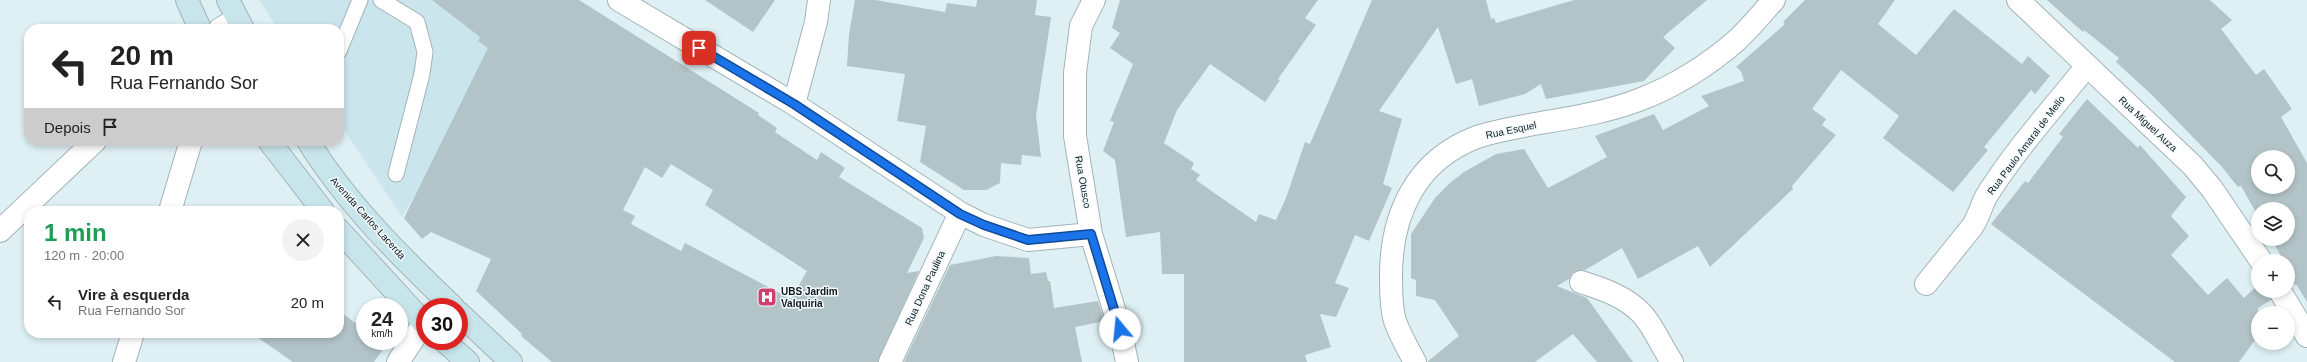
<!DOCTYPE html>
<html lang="pt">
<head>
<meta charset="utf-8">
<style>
  :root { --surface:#fff; --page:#f2f2f2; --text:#222; --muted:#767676 }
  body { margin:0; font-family:Arial,sans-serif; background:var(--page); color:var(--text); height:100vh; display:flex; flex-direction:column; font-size:15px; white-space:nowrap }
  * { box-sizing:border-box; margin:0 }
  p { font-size:13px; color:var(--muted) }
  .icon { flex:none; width:22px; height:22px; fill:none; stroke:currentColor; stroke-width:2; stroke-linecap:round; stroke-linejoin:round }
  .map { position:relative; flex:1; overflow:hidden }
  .sheet { position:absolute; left:24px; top:206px; width:320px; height:132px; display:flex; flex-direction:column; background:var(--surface); border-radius:16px; box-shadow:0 2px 6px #0003 }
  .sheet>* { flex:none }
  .top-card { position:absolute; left:24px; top:24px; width:320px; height:122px; border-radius:16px; box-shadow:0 2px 6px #0003; background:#fff; color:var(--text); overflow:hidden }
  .buttons { position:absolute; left:2251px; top:150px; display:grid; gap:8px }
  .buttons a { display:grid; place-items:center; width:44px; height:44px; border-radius:50%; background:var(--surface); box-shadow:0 2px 6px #0003; font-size:20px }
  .speed { position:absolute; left:356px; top:298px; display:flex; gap:8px; font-size:20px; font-weight:700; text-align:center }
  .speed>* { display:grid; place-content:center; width:52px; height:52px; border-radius:50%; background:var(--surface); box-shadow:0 2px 6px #0003; line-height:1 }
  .speed small { font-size:10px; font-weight:400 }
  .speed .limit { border:6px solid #d22; background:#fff; color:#111 }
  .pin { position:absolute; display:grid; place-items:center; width:34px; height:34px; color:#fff; margin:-17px; border-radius:8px; box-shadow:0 2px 6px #0006 }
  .me { position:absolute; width:44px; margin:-22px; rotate:343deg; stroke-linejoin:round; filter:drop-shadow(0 0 3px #0008) }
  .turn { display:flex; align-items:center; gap:14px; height:84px; padding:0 20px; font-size:18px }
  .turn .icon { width:52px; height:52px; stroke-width:2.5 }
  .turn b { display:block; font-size:28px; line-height:34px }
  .then { display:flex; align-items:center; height:38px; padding:0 20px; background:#0003; gap:8px; font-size:15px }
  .round { display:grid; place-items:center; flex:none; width:42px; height:42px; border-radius:21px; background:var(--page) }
  .overview { display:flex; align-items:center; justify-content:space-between; height:68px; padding:0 20px }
  h1 { font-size:24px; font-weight:600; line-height:30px; color:#1e9e55 }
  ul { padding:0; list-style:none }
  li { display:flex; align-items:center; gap:12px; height:56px; padding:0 20px }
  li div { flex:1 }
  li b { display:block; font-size:15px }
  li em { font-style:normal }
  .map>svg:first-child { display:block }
  .built { fill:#cae5eb }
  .building { fill:#b3c4c9; fill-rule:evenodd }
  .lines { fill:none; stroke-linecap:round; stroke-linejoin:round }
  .lane-casing { stroke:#a2b3b8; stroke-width:17 }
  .street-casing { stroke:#a2b3b8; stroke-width:24 }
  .secondary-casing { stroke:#a2b3b8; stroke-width:24 }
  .lane { stroke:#fff; stroke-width:15 }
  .street { stroke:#fff; stroke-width:22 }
  .secondary { stroke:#c8e5eb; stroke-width:22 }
  .route-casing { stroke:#114b97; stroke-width:10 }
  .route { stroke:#1a73e8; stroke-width:7 }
  .labels { text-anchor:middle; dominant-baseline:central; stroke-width:3; stroke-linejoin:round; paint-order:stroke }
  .street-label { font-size:10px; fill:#12181a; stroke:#f1fbfe }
  .poi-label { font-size:10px; font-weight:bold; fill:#12181a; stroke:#f1fbfe; text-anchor:start }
</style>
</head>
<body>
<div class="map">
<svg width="2307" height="362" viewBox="0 0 2307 362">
  <rect width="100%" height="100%" fill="#def0f4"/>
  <!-- built -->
  <path class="built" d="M259,0H530L402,217L339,122V29H278Z"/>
  <!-- building -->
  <path class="building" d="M432,0H579L759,113L758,115L777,128L775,132L817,160L821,152L845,168L839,177L922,228L924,238L907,273L919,271L878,362H552L521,336L522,334L476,291L491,259L431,232L422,239L404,218L488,48L478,41L480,37ZM671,164L713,190L705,205L807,271L791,299L685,243L681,251L631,224L635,216L623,210L645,167L662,178Z
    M705,0H775L753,32Z
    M855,0H875L945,12L947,3L976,7L977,0H1037L1035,15L1051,17L1036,116L1041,157L1022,155L1021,165L1001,163L1000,183L986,190H964L920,162L926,126L897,121L905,74L847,66L849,34Z
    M1120,0H1318L1305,18L1316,25L1278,79L1280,80L1265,102L1210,64L1177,110L1164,143L1194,163L1191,169L1200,175L1196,180L1256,222L1259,214L1276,220L1286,198L1305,142L1310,144L1372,0H1486L1491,19L1494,18L1496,23L1574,0H1707L1663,37L1675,48L1644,81L1546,99L1541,84L1525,94L1479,106L1472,79L1456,84L1438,27L1379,111L1402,119L1383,184L1392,188L1369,241L1355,235L1335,283L1349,288L1336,317L1320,314L1331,347L1305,355L1307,362H1184V274H1162L1160,232L1126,237L1115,160L1103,151L1114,122L1110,121L1133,64L1110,48L1120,33L1112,28Z
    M1805,0H1895L1878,24L1916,55L1954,9L2022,64L2028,56L2050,76L2035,94L2031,90L1984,147L1988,150L1953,192L1883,138L1899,116L1841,70L1812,109L1826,119L1822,125L1836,135L1792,186L1793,189L1710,267L1698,246L1638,279L1622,248L1585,270L1573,272L1569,279L1557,286L1587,298L1633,362H1597L1573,334L1535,362H1427L1459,336L1435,300L1416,296V280L1411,278V234L1435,198L1451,182L1464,172L1496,154L1524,149L1548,188L1607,157L1595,136L1654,114L1663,130L1709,106L1701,96L1744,81L1741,71L1736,67L1785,24L1783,22Z
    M2047,0H2210L2232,20L2221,29L2256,75L2264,69L2292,109L2281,117L2307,163V302L2296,284L2292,286L2288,282V261H2284L2271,239H2288V209H2258V216L2241,186L2238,187L2222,167L2152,95L2116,62L2119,58L2084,30L2083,32ZM2258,157H2288V187H2258Z
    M2087,99L2138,148L2140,145L2186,197L2171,216L2189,236L2171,255L2208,295L2227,278L2244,298L2258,285V291H2268L2271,300L2258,308V336L2239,362H2175L1991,224L2025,181L2028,183L2063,137L2059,134Z
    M996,256L1029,258L1031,274L1046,272L1048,281H1050L1054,308L1098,301L1105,321L1075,327L1082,362H904L950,265Z
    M339,311L365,330V341H380L386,345L374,362H293L251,333H339Z"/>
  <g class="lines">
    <defs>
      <path id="lane" d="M381,0L417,22L425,52L422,74L396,174
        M339,51L360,0"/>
      <path id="street" d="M619,0L794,104L960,213L984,225L1028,240L1091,234
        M1094,0L1081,26L1075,73V136L1091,234L1120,329L1127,362
        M2018,0L2193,166L2212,189L2261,261
        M220,29L237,19
        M794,104L816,22L819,0
        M170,211L191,141
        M0,231L95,141
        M1581,282C1603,289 1627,297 1643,315C1654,328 1662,347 1672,362
        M1926,284L1972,227C1979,217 1981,205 1987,195C2016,149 2053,108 2087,66
        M2280,291L2307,336
        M124,362L133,333
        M398,362L424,323
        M890,362L960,213
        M1415,362C1408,349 1400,335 1395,321C1391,308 1391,290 1391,276C1391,214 1416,160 1477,137C1492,132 1509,129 1524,126C1561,119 1601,114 1636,101C1672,88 1709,65 1737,40C1750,28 1762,13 1774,0"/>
      <path id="secondary" d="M187,0L200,29
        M228,0L243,29
        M269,141L323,211
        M308,141C347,204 400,256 453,307
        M339,230L425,324
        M459,313L511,362
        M444,341L468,362"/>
    </defs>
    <!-- lane casing -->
    <use href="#lane" class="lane-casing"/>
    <!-- street casing -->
    <use href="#street" class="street-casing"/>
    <!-- secondary casing -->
    <use href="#secondary" class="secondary-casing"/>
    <!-- lane -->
    <use href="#lane" class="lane"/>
    <!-- street -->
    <use href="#street" class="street"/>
    <!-- secondary -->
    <use href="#secondary" class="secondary"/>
  </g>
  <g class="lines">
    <defs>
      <path id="route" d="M699,48L794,104L960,214L984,225L1028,240L1091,234L1120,329"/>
    </defs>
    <!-- route casing -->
    <use href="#route" class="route-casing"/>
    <!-- route -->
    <use href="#route" class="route"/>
  </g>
  <!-- icons -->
  <defs>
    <symbol id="hospital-square" viewBox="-11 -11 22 22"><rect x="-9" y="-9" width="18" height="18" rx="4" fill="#ce416f" stroke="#f1fbfe"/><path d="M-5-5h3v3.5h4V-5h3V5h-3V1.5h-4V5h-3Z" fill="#fff"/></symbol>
  </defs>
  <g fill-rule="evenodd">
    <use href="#hospital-square" x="756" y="286" width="22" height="22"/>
  </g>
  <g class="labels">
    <!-- street labels -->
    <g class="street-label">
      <text transform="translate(2148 124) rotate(43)">Rua Miguel Auza</text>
      <text transform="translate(1511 130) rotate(-12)">Rua Esquel</text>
      <text transform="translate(2026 145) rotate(-53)">Rua Paulo Amaral de Mello</text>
      <text transform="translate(1083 182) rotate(80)">Rua Otusco</text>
      <text transform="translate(368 218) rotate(48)">Avenida Carlos Lacerda</text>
      <text transform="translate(925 288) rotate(-65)">Rua Dona Paulina</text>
    </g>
    <!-- poi labels -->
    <g class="poi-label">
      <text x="781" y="291">UBS Jardim<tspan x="781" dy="12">Valquiria</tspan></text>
    </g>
  </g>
</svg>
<div class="buttons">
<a><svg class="icon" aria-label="search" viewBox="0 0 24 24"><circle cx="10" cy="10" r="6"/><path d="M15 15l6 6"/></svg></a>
<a><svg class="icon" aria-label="layers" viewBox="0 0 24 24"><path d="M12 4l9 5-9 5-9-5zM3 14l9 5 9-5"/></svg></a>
<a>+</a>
<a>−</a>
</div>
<div class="speed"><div>24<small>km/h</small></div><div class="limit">30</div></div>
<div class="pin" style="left:699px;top:48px;background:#d93025"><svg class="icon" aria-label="arrive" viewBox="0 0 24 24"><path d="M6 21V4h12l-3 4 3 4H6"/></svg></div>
<svg class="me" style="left:1120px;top:329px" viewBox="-20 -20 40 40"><circle r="19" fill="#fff"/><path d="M0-13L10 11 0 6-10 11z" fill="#1a73e8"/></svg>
<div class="top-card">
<div class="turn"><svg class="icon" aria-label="left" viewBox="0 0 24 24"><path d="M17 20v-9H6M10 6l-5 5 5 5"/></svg><div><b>20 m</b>Rua Fernando Sor</div></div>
<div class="then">Depois<svg class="icon" aria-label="arrive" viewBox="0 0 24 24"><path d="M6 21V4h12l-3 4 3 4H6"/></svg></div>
</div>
<section class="sheet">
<div class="overview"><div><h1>1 min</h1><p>120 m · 20:00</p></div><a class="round"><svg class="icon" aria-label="close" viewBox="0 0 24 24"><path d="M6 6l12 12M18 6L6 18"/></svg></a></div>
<ul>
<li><svg class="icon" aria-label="left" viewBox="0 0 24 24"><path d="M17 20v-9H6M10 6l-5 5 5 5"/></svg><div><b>Vire à esquerda</b><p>Rua Fernando Sor</p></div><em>20 m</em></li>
</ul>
</section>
</div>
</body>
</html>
